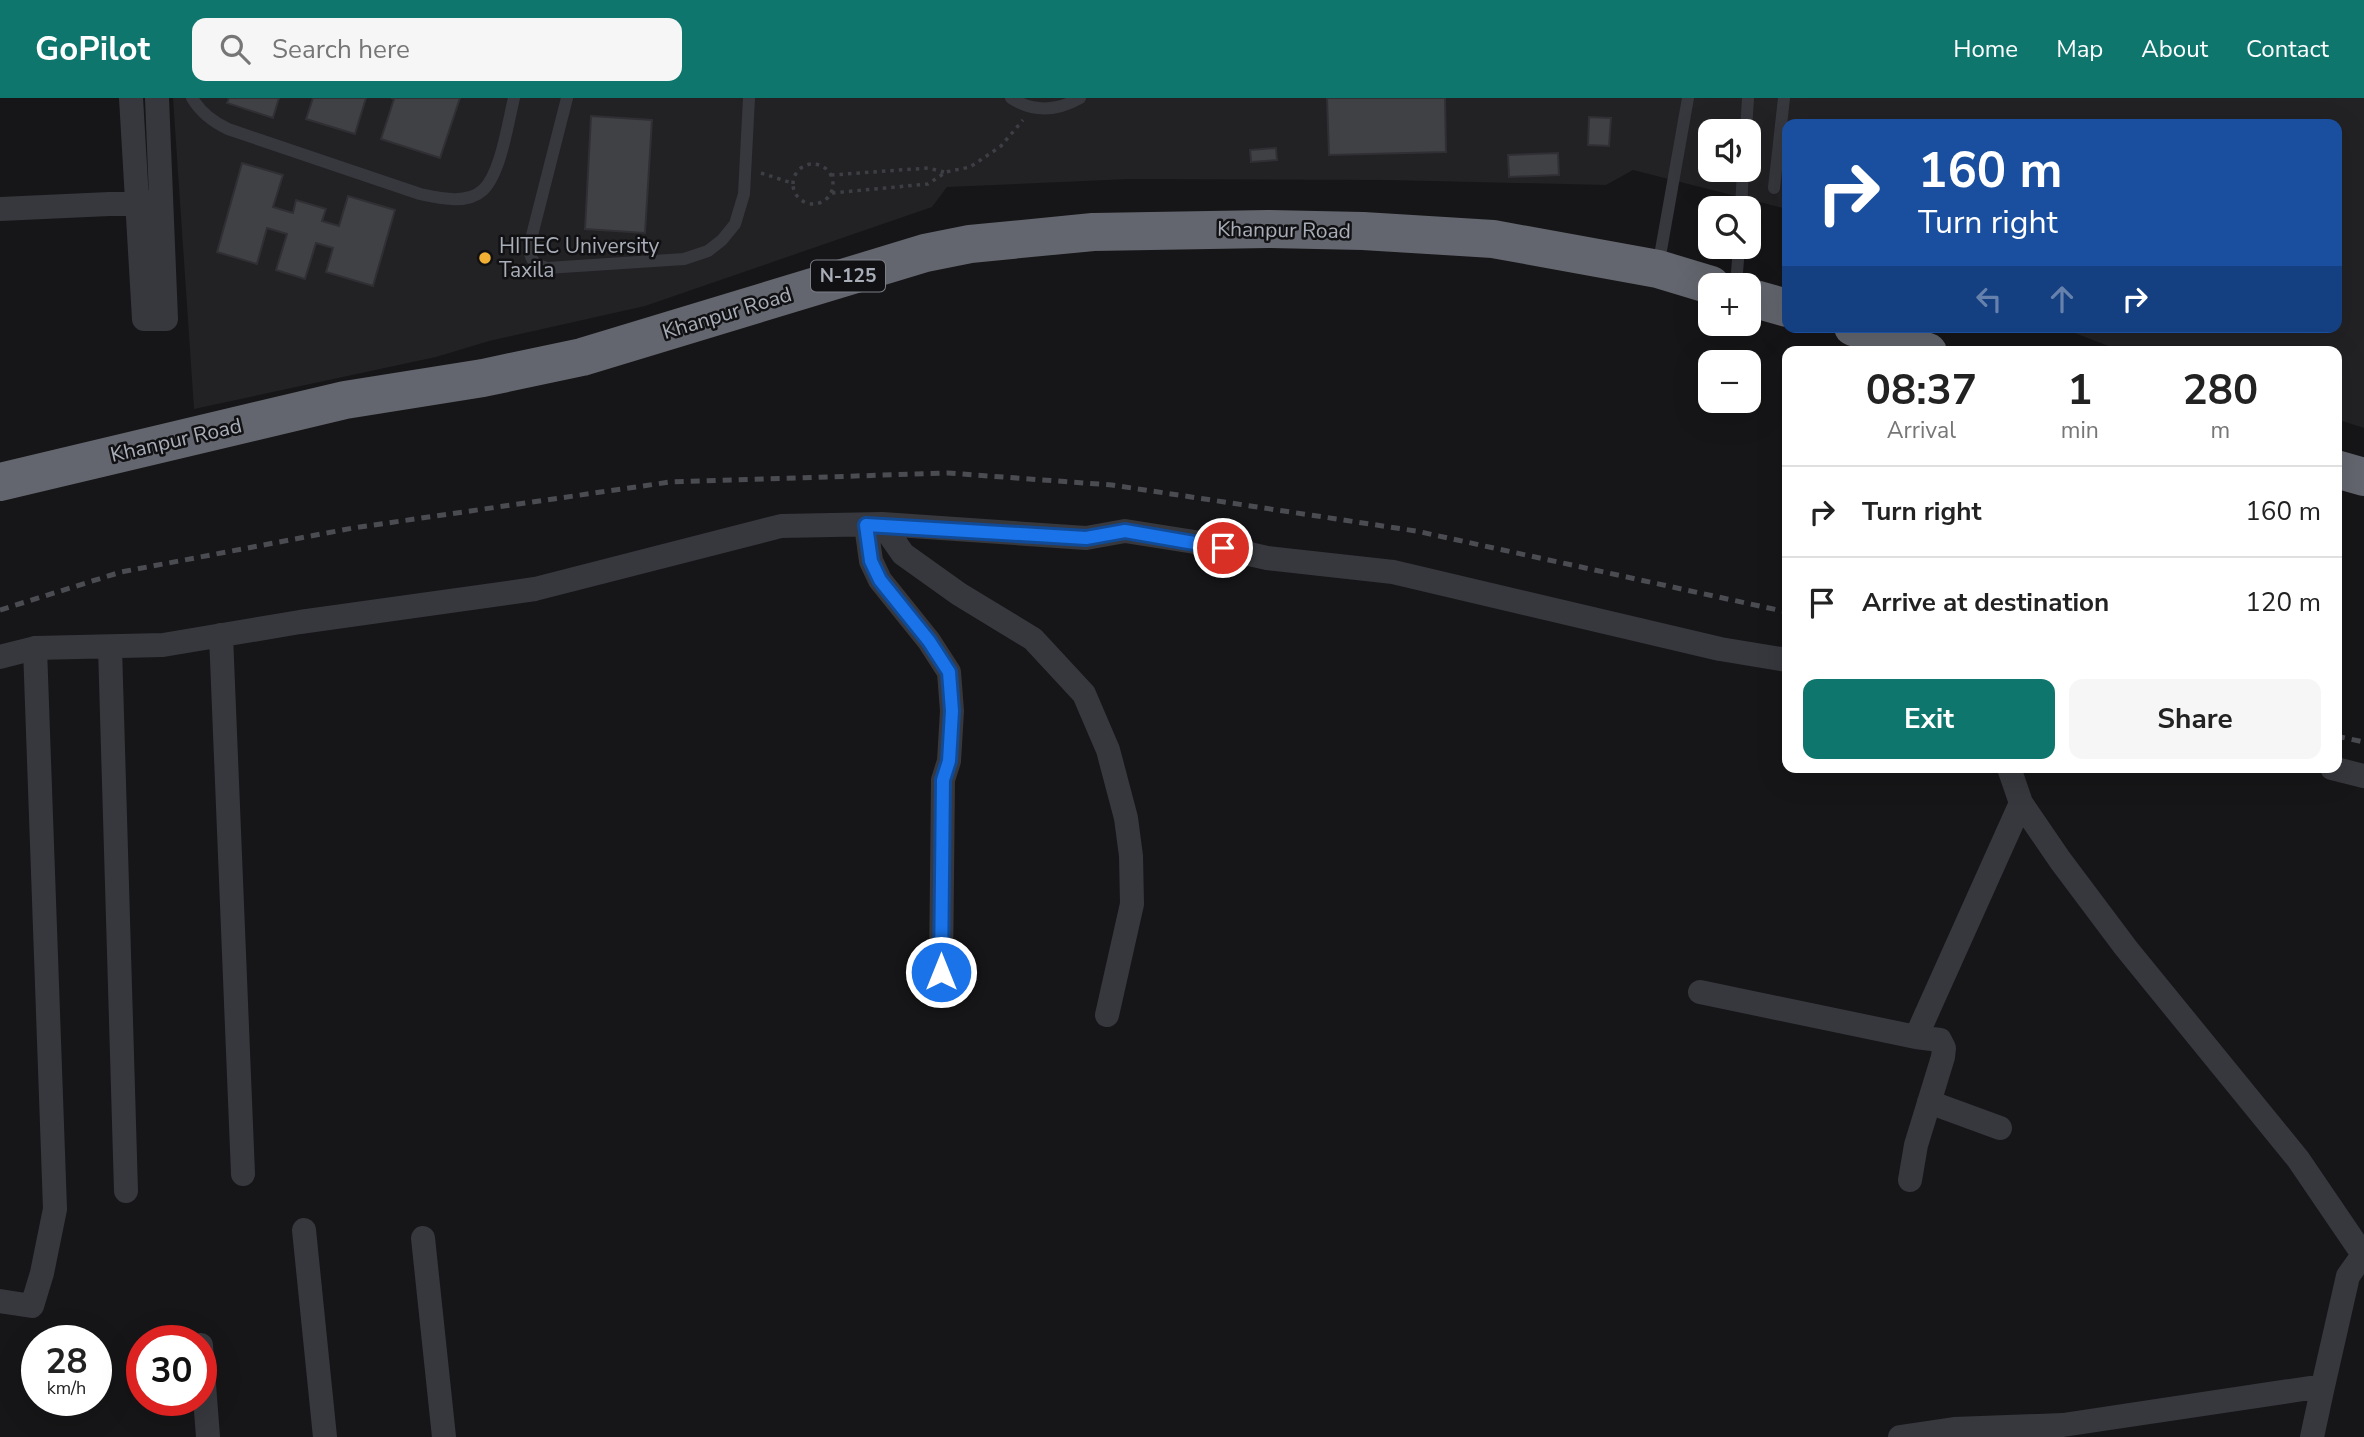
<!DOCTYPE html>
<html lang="en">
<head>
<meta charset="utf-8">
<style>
  :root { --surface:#fff; --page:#f6f6f6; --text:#222; --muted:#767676; --line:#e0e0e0; --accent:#0f766e }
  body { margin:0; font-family:"Nunito Sans",sans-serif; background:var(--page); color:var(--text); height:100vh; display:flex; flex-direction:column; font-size:26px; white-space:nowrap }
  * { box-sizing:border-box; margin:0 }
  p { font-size:23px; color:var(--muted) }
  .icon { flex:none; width:38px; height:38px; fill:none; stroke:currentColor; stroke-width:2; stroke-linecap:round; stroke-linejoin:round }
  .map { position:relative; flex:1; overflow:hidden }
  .drawer { position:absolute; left:1782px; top:248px; width:560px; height:427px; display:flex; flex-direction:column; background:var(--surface); border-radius:14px; box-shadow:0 7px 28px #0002 }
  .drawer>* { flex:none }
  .hud { position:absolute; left:1782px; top:21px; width:560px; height:214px; border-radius:14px; box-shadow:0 7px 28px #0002; background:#1a4fa0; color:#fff; overflow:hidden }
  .controls { position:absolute; left:1698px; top:21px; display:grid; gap:14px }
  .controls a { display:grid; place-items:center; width:63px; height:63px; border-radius:14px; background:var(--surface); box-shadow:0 7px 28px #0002; font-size:35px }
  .speed { position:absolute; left:21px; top:1227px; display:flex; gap:14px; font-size:35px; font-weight:700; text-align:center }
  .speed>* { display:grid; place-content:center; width:91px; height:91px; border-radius:50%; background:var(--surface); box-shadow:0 7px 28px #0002; line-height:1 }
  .speed small { font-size:18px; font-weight:400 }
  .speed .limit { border:10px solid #d22; background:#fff; color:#111 }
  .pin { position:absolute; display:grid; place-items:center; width:60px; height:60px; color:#fff; margin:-30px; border:4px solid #fff; border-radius:50%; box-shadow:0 2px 7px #0007 }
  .me { position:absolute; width:77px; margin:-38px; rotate:0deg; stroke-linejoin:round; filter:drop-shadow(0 0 5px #0008) }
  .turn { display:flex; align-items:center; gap:24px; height:147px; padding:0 21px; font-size:32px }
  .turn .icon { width:91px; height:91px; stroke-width:2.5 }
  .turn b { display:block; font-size:49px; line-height:60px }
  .lanes { display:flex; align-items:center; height:66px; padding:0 21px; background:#0003; justify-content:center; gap:35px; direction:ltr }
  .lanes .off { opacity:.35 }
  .eta { display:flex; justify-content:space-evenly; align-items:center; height:119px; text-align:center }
  .eta b { font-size:42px; font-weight:700; line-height:49px }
  .primary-button { display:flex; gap:14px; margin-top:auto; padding:14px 21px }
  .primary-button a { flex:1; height:80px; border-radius:14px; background:var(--accent); color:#fff; font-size:28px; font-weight:700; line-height:80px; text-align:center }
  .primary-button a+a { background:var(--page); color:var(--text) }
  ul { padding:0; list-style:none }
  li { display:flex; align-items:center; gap:21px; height:91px; padding:0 21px; border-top:2px solid var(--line) }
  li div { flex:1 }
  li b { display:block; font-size:26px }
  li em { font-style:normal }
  header { display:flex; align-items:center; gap:42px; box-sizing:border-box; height:98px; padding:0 35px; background:var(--accent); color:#fff }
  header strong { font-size:33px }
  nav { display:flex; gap:38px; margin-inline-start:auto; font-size:24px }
  .search { width:490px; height:63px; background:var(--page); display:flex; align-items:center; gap:18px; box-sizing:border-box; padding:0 24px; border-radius:14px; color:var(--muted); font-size:26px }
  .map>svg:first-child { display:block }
  .built { fill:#222225; fill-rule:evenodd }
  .building { fill:#404145; stroke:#303034; stroke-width:2 }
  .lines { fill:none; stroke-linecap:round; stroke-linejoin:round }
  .path { stroke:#3d3f44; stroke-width:3.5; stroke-dasharray:3.5 5; stroke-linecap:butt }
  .lane { stroke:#37383d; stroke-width:12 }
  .street { stroke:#37383d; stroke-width:24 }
  .highway { stroke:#63666e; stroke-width:38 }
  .rail { stroke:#4a4c52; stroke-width:5; stroke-dasharray:9 7; stroke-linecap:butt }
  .route-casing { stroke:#114b97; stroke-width:18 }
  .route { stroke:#1a73e8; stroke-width:12 }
  .poi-dot { fill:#f2b134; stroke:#111113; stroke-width:2.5 }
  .labels { text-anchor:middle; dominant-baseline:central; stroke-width:5; stroke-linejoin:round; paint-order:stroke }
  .shield { fill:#111113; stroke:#7b7e86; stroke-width:2 }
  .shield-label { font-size:19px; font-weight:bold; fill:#a8adb8 }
  .street-label { font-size:21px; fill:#a8adb8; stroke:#111113 }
  .poi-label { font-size:21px; fill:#a8adb8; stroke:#111113; text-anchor:start }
</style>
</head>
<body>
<header>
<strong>GoPilot</strong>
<div class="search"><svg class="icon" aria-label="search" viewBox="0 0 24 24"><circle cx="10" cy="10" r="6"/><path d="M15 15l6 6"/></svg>Search here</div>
<nav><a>Home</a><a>Map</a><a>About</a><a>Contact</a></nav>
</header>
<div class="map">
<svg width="2364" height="1339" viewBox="0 0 2364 1339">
  <rect width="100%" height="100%" fill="#161618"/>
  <!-- built -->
  <path class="built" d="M173,0H2364V330L2336,321V254H2124L2059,229H2336V26H1787V111L1633,72L1606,87L1389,82L1129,81L947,89L932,109L645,208L489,243L436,259L194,311ZM1710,33H1748V72H1710Z"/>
  <!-- building -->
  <path class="building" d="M229,0H279L273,20L227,5Z
    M313,0H366L355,36L306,21Z
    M391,0H460L440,60L381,41L394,1Z
    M1327,0H1445L1446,54L1329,57Z
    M591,18L652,22L645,135L585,131Z
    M1589,19L1611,20L1609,48L1588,47Z
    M1276,50L1277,62L1251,64L1250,52Z
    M1558,55L1559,77L1509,79L1508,57Z
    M242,65L283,77L273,109L293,115L296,102L326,111L322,123L339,128L348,98L395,112L373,188L326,174L333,150L316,145L305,181L276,172L287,136L267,130L257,166L217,154Z"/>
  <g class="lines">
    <!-- path -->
    <path class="path" d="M793 86a20 20 0 1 1 40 0a20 20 0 1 1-40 0Z
      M761,75L792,85
      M831,77L928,70L944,74
      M832,95L928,86L946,74L970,69L991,55L1001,48L1023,22"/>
    <!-- lane -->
    <path class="lane" d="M192,0C201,15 213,24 228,31L420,96C439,100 467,107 483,92C501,75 508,24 514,0
      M567,0L529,149C530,162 534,166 547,170L684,161L708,153L722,142L735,126L744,96L749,0
      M1011,0C1034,15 1057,13 1080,0
      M1746,33L1748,0
      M1774,90L1784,0
      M1741,110L1743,72
      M1658,169L1688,0
      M1736,187L1739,149"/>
    <!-- street -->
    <path class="street" d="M131,0L144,221H166L157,0
      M0,111L153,104
      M882,426L903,456L959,496L1033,541L1084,596L1108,652L1126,720L1131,758L1132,806L1107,917
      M866,427L871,463L880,482L929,543L949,574L952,613L949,663L943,682L941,874
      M221,537L243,1076
      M110,549L126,1093
      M0,559L35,550L163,547L300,524L535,491L781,428L882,426L1086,440L1125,433L1201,445L1267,460L1393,474L1720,551L1787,562
      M2009,670L2021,705L2060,762L2126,850L2298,1061L2364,1158
      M2332,670L2364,678
      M1700,894L1916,939L1940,942L1944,950L1943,959L1916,1047L1910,1082
      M1916,939L2021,705
      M1929,1004L2000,1030
      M304,1132L325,1339
      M423,1140L444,1339
      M0,1203L32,1208L42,1175L55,1111L35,550
      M201,1247L208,1339
      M1900,1339L1954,1331L2063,1327L2323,1288L2348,1178L2363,1157
      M2312,1339L2323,1288"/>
    <!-- highway -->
    <path class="highway" d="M1748,199L1787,210
      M1853,229L1928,254
      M2336,371L2364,379
      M0,384L345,302L483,280L582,259L925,155L970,146L1093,134L1268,131L1363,133L1493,141L1658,171L1711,187"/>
    <!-- rail -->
    <path class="rail" d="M0,512L121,474L353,430L670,384L948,375L1112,387L1416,433L1787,514
      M2336,638L2364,644"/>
  </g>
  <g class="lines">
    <defs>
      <path id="route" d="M941,874L943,682L949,663L952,613L949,574L929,543L880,482L871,463L866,427L1086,440L1125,433L1223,450"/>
    </defs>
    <!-- route casing -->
    <use href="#route" class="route-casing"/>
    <!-- route -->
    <use href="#route" class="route"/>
  </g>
  <!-- markers -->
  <circle class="poi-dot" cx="485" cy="160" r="7"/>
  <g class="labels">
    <!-- shield labels -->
    <rect class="shield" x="811" y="162.5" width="74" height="31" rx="5"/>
    <g class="shield-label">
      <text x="848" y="178">N-125</text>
    </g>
    <!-- street labels -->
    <g class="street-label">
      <text transform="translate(1284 132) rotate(1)">Khanpur Road</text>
      <text transform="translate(727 215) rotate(-17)">Khanpur Road</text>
      <text transform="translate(176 342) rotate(-13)">Khanpur Road</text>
    </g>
    <!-- poi labels -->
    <g class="poi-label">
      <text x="499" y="148">HITEC University<tspan x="499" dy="24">Taxila</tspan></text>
    </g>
  </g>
</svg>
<div class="controls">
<a><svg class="icon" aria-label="sound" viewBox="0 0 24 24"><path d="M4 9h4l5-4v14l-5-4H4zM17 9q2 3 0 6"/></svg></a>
<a><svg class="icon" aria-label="search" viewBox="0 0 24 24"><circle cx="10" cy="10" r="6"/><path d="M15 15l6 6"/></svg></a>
<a>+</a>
<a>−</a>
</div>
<div class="speed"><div>28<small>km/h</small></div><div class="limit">30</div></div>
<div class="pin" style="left:1223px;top:450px;background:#d93025"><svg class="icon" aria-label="arrive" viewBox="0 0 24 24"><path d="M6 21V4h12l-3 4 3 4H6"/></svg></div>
<svg class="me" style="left:941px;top:874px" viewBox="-20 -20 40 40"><circle r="17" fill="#1a73e8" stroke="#fff" stroke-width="3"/><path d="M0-11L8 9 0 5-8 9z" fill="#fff"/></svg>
<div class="hud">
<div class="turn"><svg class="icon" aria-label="right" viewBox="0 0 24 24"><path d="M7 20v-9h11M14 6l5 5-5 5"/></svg><div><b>160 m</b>Turn right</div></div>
<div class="lanes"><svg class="icon off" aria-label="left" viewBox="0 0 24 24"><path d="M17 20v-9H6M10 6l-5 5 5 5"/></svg><svg class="icon off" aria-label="ahead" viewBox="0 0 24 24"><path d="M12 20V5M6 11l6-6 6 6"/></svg><svg class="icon" aria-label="right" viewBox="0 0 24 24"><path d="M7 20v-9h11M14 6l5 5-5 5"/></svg></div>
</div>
<section class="drawer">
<div class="eta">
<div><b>08:37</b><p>Arrival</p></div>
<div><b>1</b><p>min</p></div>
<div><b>280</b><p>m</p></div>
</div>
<ul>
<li><svg class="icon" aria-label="right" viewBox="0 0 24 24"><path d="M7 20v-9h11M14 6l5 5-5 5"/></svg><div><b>Turn right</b></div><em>160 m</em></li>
<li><svg class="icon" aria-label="arrive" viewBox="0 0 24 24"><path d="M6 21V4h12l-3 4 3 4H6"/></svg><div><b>Arrive at destination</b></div><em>120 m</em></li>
</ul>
<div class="primary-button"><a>Exit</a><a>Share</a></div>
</section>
</div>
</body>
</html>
